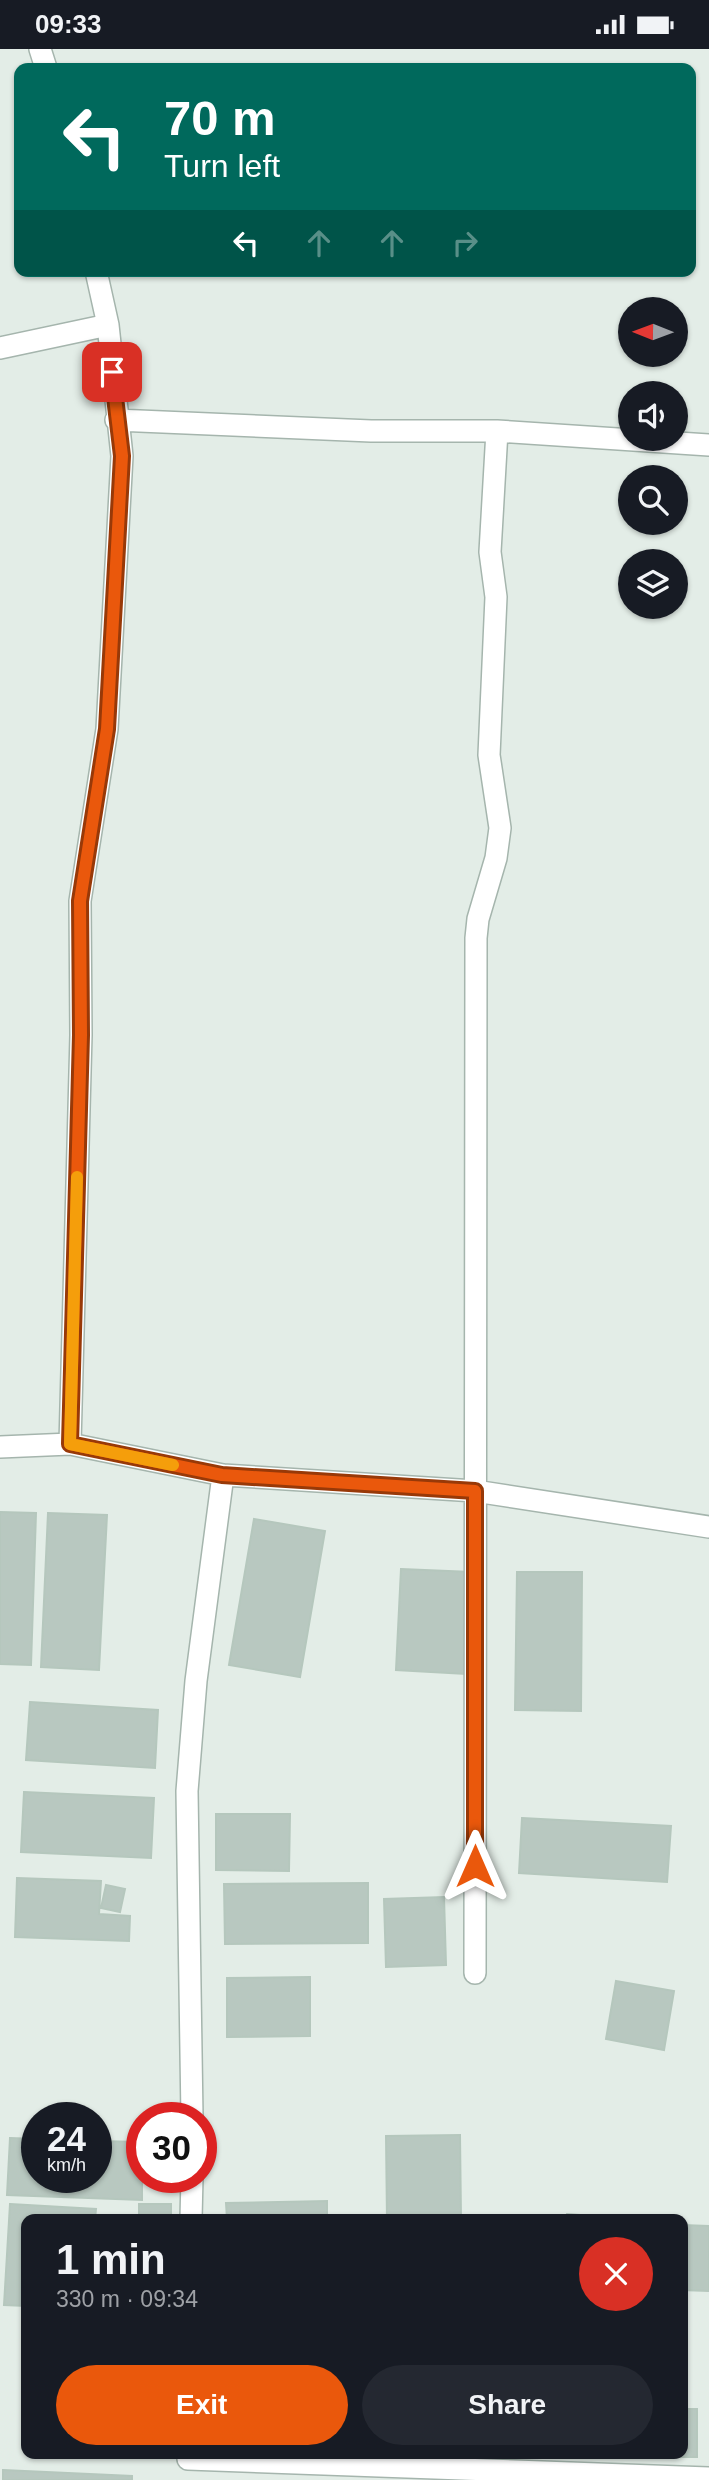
<!DOCTYPE html>
<html lang="en">
<head>
<meta charset="utf-8">
<style>
  :root { --surface:#171b24; --page:#242831; --text:#f1f3f6; --muted:#9ea1a6; --accent:#ea580c }
  body { margin:0; font-family:Helvetica,sans-serif; background:var(--page); color:var(--text); height:100vh; display:flex; flex-direction:column; font-size:26px; white-space:nowrap }
  * { box-sizing:border-box; margin:0 }
  p { font-size:23px; color:var(--muted) }
  .icon { flex:none; width:38px; height:38px; fill:none; stroke:currentColor; stroke-width:2; stroke-linecap:round; stroke-linejoin:round }
  .map { position:relative; flex:1; overflow:hidden }
  .details { position:absolute; left:21px; top:2165px; width:667px; height:245px; display:flex; flex-direction:column; background:var(--surface); border-radius:14px; box-shadow:0 2px 5px #0004 }
  .details>* { flex:none }
  .guide { position:absolute; left:14px; top:14px; width:682px; height:214px; border-radius:14px; box-shadow:0 2px 5px #0004; background:#00695c; color:#fff; overflow:hidden }
  .needle { width:46px; rotate:271deg }
  .buttons { position:absolute; left:618px; top:248px; display:grid; gap:14px }
  .buttons a { display:grid; place-items:center; width:70px; height:70px; border-radius:50%; background:var(--surface); box-shadow:0 2px 5px #0004; font-size:35px }
  .speed { position:absolute; left:21px; top:2053px; display:flex; gap:14px; font-size:35px; font-weight:700; text-align:center }
  .speed>* { display:grid; place-content:center; width:91px; height:91px; border-radius:50%; background:var(--surface); box-shadow:0 2px 5px #0004; line-height:1 }
  .speed small { font-size:18px; font-weight:400 }
  .speed .limit { border:10px solid #d22; background:#fff; color:#111 }
  .pin { position:absolute; display:grid; place-items:center; width:60px; height:60px; color:#fff; margin:-30px; border-radius:14px; box-shadow:0 4px 10px #0006 }
  .me { position:absolute; width:77px; margin:-38px; rotate:0deg; stroke-linejoin:round; filter:drop-shadow(0 0 5px #0008) }
  .turn { display:flex; align-items:center; gap:24px; height:147px; padding:0 35px; font-size:32px }
  .turn .icon { width:91px; height:91px; stroke-width:2.5 }
  .turn b { display:block; font-size:49px; line-height:60px }
  .lanes { display:flex; align-items:center; height:66px; padding:0 35px; background:#0003; justify-content:center; gap:35px; direction:ltr }
  .lanes .off { opacity:.35 }
  .round { display:grid; place-items:center; flex:none; width:74px; height:74px; border-radius:37px; background:var(--page) }
  .overview { display:flex; align-items:center; justify-content:space-between; height:119px; padding:0 35px }
  h1 { font-size:42px; font-weight:800; line-height:52px }
  .action { display:flex; gap:14px; margin-top:auto; padding:14px 35px }
  .action a { flex:1; height:80px; border-radius:42px; background:var(--accent); color:#fff; font-size:28px; font-weight:800; line-height:80px; text-align:center }
  .action a+a { background:var(--page); color:var(--text) }
  .status { display:flex; justify-content:space-between; align-items:center; height:49px; padding:0 35px; background:var(--surface); direction:ltr }
  .status svg { height:19px; fill:currentColor }
  .map>svg:first-child { display:block }
  .building { fill:#b8c8c0; stroke:#b5c7bd; stroke-width:2 }
  .lines { fill:none; stroke-linecap:round; stroke-linejoin:round }
  .minor-casing { stroke:#a5b5ad; stroke-width:24 }
  .minor { stroke:#fff; stroke-width:21 }
  .route-casing { stroke:#983908; stroke-width:18 }
  .route { stroke:#ea580c; stroke-width:12 }
  .slow { stroke:#f59e0b; stroke-width:12 }
</style>
</head>
<body>
<div class="status"><b>09:33</b><svg viewBox="0 0 49 12"><path d="M0 12V9h3v3zM5 12V6h3v6zM10 12V3h3v9zM15 12V0h3v12zM26 1h20v11H26zM47 4h2v5h-2z"/></svg></div>
<div class="map">
<svg width="709" height="2431" viewBox="0 0 709 2431">
  <rect width="100%" height="100%" fill="#e3ede7"/>
  <!-- building -->
  <path class="building" d="M0,1463L36,1464L31,1616L0,1615Z
    M48,1464L107,1466L99,1621L41,1618Z
    M254,1470L325,1482L300,1628L229,1616Z
    M401,1520L471,1523L466,1625L396,1621Z
    M517,1523H582L581,1662L515,1661Z
    M30,1653L158,1661L155,1719L26,1711Z
    M24,1743L154,1749L151,1809L21,1803Z
    M216,1765H290L289,1822L216,1821Z
    M522,1769L671,1777L667,1833L519,1824Z
    M17,1829L101,1832L99,1865L130,1867L129,1892L15,1888Z
    M368,1834V1894L225,1895L224,1835Z
    M106,1836L125,1840L120,1863L101,1859Z
    M444,1848L446,1916L386,1918L384,1850Z
    M310,1928V1987L227,1988V1929Z
    M616,1932L674,1942L664,2001L606,1990Z
    M460,2086L461,2170H387L386,2087Z
    M10,2089L37,2090V2128H96V2092L142,2093V2151L7,2146Z
    M327,2152V2170H227L226,2154Z
    M10,2155L96,2160L95,2170H26V2257L4,2256Z
    M139,2155H171V2170H139Z
    M567,2165L634,2170H566Z
    M682,2176L709,2177V2242L682,2241Z
    M682,2360H697V2408H637V2404H682Z
    M3,2421L132,2427V2431H3Z"/>
  <g class="lines">
    <defs>
      <path id="minor" d="M40,0L46,19
        M0,299L108,276
        M116,371L371,382H497L709,396
        M70,1395L81,986L80,852L107,680L122,407L108,276L96,222
        M0,1398L70,1395L223,1426L475,1442L709,1478
        M475,1924L476,889L478,870L496,809L500,779L489,706L496,548L490,503L497,382
        M192,2068L187,1742L196,1632L223,1426
        M191,2170L192,2128
        M188,2410L709,2429"/>
    </defs>
    <!-- minor casing -->
    <use href="#minor" class="minor-casing"/>
    <!-- minor -->
    <use href="#minor" class="minor"/>
  </g>
  <g class="lines">
    <defs>
      <path id="route" d="M112,323L122,407L107,680L80,852L81,986L70,1395L222,1426L475,1442V1817"/>
    </defs>
    <!-- route casing -->
    <use href="#route" class="route-casing"/>
    <!-- route -->
    <use href="#route" class="route"/>
    <!-- slow -->
    <path class="slow" d="M77,1128L70,1395L173,1416"/>
  </g>
</svg>
<div class="buttons">
<a><svg class="needle" viewBox="-14 -14 28 28"><path d="M0-13l5 13h-10z" fill="#e53935"/><path d="M0 13l5-13h-10z" fill="#9ea1a6"/></svg></a>
<a><svg class="icon" aria-label="sound" viewBox="0 0 24 24"><path d="M4 9h4l5-4v14l-5-4H4zM17 9q2 3 0 6"/></svg></a>
<a><svg class="icon" aria-label="search" viewBox="0 0 24 24"><circle cx="10" cy="10" r="6"/><path d="M15 15l6 6"/></svg></a>
<a><svg class="icon" aria-label="layers" viewBox="0 0 24 24"><path d="M12 4l9 5-9 5-9-5zM3 14l9 5 9-5"/></svg></a>
</div>
<div class="speed"><div>24<small>km/h</small></div><div class="limit">30</div></div>
<div class="pin" style="left:112px;top:323px;background:#d93025"><svg class="icon" aria-label="arrive" viewBox="0 0 24 24"><path d="M6 21V4h12l-3 4 3 4H6"/></svg></div>
<svg class="me" style="left:475px;top:1817px" viewBox="-20 -20 40 40"><path d="M0-17L14 15 0 8-14 15z" fill="#ea580c" stroke="#fff" stroke-width="4"/></svg>
<div class="guide">
<div class="turn"><svg class="icon" aria-label="left" viewBox="0 0 24 24"><path d="M17 20v-9H6M10 6l-5 5 5 5"/></svg><div><b>70 m</b>Turn left</div></div>
<div class="lanes"><svg class="icon" aria-label="left" viewBox="0 0 24 24"><path d="M17 20v-9H6M10 6l-5 5 5 5"/></svg><svg class="icon off" aria-label="ahead" viewBox="0 0 24 24"><path d="M12 20V5M6 11l6-6 6 6"/></svg><svg class="icon off" aria-label="ahead" viewBox="0 0 24 24"><path d="M12 20V5M6 11l6-6 6 6"/></svg><svg class="icon off" aria-label="right" viewBox="0 0 24 24"><path d="M7 20v-9h11M14 6l5 5-5 5"/></svg></div>
</div>
<section class="details">
<div class="overview"><div><h1>1 min</h1><p>330 m · 09:34</p></div><a class="round" style="background:#d93025;color:#fff"><svg class="icon" aria-label="close" viewBox="0 0 24 24"><path d="M6 6l12 12M18 6L6 18"/></svg></a></div>
<div class="action"><a>Exit</a><a>Share</a></div>
</section>
</div>
</body>
</html>
